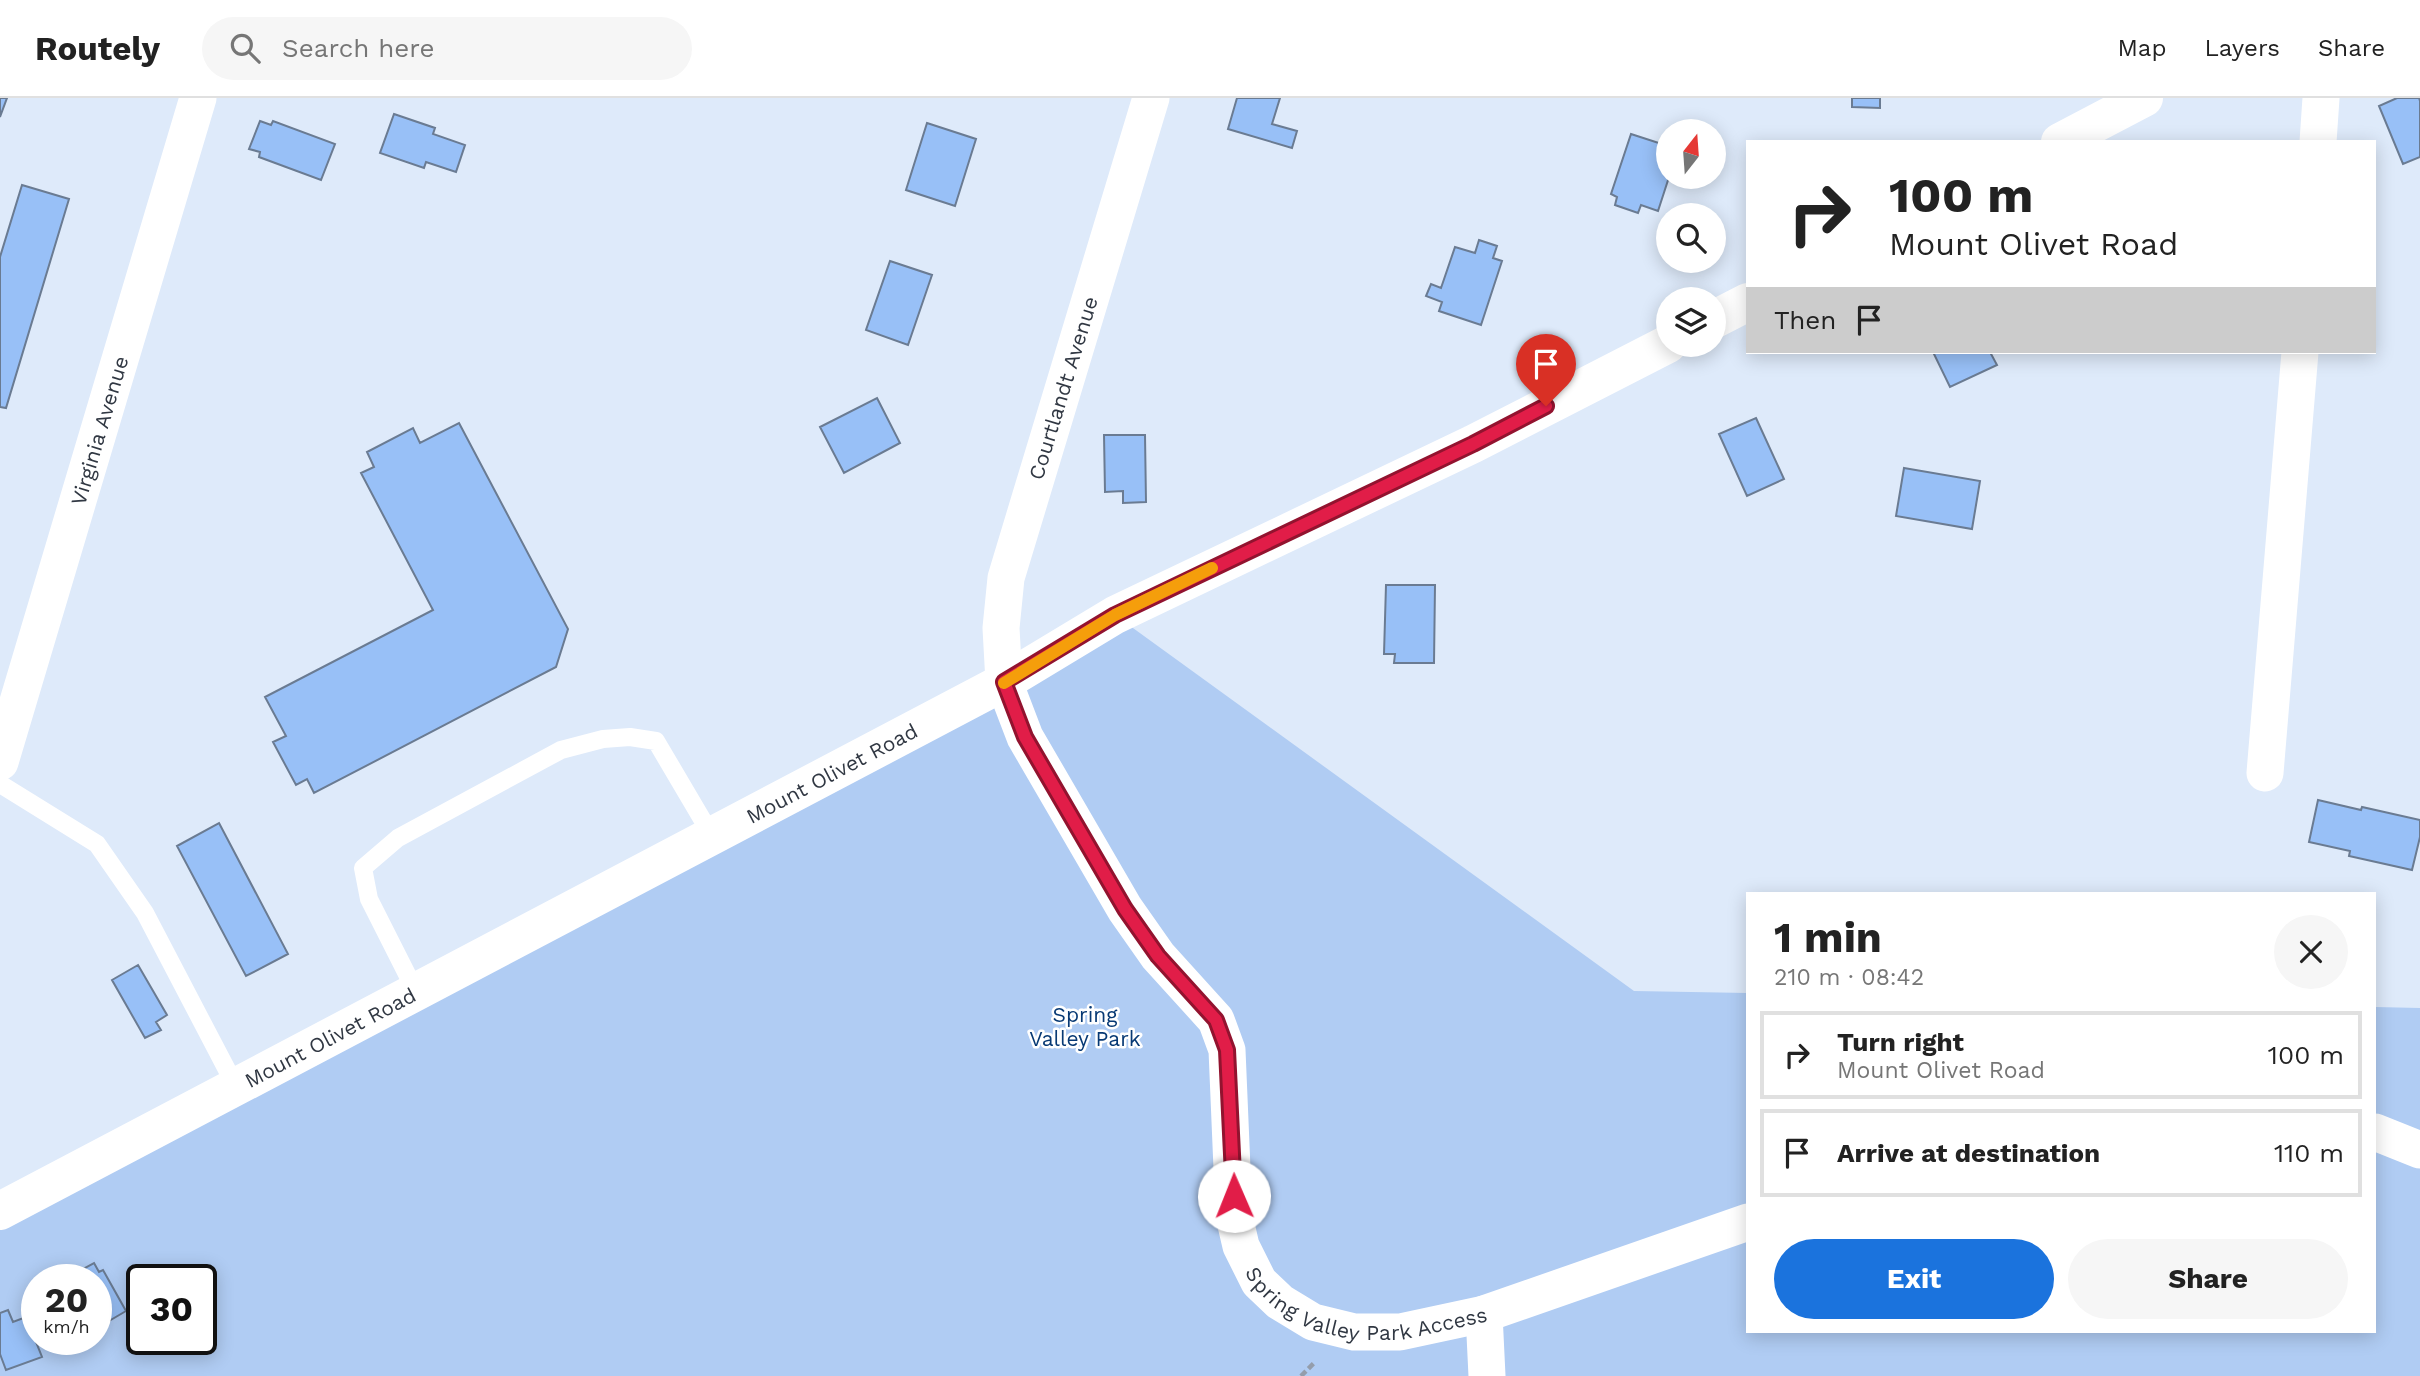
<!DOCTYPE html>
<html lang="en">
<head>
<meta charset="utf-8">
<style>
  :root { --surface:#fff; --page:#f6f6f6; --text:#222; --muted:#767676; --line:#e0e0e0; --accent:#1b73dd }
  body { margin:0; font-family:"Work Sans",sans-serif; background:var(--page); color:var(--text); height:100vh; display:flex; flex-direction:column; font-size:26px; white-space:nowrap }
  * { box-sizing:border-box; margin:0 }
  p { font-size:23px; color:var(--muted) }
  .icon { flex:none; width:38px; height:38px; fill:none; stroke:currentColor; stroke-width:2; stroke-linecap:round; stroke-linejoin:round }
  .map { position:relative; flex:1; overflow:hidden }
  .side { position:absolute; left:1746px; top:794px; width:630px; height:441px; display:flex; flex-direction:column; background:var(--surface); border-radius:0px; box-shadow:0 4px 18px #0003 }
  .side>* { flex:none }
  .hud { position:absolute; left:1746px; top:42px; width:630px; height:214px; border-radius:0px; box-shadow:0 4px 18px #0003; background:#fff; color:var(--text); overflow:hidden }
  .needle { width:46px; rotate:17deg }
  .controls { position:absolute; left:1656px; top:21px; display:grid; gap:14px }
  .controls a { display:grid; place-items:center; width:70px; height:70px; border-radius:50%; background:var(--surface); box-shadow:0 4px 18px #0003; font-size:35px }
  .speed { position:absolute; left:21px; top:1166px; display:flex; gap:14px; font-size:35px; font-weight:700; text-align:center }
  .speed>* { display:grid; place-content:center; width:91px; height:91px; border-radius:50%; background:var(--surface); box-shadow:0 4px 18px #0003; line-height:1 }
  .speed small { font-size:18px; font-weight:400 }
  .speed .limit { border:4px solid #111; border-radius:10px; background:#fff; color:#111 }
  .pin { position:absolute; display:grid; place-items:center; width:60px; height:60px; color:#fff; margin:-72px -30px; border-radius:50% 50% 50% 0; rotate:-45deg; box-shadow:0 0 7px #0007 }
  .pin .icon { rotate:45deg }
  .me { position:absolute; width:77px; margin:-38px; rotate:359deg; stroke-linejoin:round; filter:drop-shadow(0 0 5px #0008) }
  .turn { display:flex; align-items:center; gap:24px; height:147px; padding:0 28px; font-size:32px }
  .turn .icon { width:91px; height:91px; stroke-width:2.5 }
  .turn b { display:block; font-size:49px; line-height:60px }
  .then { display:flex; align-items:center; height:66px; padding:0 28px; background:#0003; gap:14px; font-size:26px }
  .round { display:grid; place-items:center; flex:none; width:74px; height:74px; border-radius:37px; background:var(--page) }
  .head { display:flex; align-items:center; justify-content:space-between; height:119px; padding:0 28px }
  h1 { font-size:42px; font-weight:700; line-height:52px }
  .action { display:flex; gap:14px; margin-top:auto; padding:14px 28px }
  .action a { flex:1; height:80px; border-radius:42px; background:var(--accent); color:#fff; font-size:28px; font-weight:700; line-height:80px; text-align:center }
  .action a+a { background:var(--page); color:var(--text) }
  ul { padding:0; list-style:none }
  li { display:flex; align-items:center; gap:21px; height:88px; margin:0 14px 10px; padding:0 14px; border:4px solid var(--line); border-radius:0px }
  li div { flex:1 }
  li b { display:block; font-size:26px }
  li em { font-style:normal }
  header { display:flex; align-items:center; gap:42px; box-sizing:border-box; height:98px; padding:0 35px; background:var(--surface); border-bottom:2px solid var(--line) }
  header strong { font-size:33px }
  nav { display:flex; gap:38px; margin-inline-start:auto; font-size:24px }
  .search { width:490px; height:63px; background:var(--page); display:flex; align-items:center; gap:18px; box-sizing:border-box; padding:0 24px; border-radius:38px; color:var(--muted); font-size:26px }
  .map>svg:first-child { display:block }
  .green { fill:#b0ccf3; fill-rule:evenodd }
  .building { fill:#98c0f7; stroke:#6a7b92; stroke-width:2 }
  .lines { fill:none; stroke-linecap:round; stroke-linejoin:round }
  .path { stroke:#949dab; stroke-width:4.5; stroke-dasharray:7 3.5; stroke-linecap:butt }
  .service { stroke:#fff; stroke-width:18 }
  .minor { stroke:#fff; stroke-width:37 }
  .tertiary { stroke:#fff; stroke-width:38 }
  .route-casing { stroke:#92132f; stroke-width:18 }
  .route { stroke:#e11d48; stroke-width:12 }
  .slow { stroke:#f59e0b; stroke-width:12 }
  .labels { text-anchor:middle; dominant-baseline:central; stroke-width:5; stroke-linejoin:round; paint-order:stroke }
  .street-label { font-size:21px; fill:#313843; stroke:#fff }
  .park-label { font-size:21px; fill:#073974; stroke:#fff }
</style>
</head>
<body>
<header>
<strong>Routely</strong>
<div class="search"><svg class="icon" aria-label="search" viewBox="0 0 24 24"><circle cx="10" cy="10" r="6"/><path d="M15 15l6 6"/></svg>Search here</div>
<nav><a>Map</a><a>Layers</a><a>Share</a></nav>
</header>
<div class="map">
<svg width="2420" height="1278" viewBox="0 0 2420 1278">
  <rect width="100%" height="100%" fill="#deeafa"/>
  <!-- green -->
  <path class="green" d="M1115,517L1634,893L1748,895V1234H2375V909L2420,910V1278H0V1111ZM37,1181H96V1241H37ZM142,1181H201V1241H142Z"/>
  <!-- building -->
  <path class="building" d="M0,0H7L0,19Z
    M1237,0H1280L1272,26L1297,33L1292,50L1228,31Z
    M1852,0H1880V10L1852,9Z
    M2397,0H2419L2420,3V59L2403,66L2379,8Z
    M394,16L435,30L433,36L465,47L456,74L426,64L424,70L380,55Z
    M260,23L271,27L273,23L335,46L321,82L259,59L260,54L249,51Z
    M927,25L976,41L955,108L906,92Z
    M1631,36L1668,48L1669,79L1658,113L1641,107L1638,115L1615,107L1617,99L1611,96Z
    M22,87L69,101L6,310L0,309V159Z
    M1479,142L1497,148L1493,160L1502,163L1481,227L1439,213L1442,204L1426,198L1431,186L1441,190L1455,149L1475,155Z
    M890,163L932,177L908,247L866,232Z
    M1933,254H1990L1997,267L1950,289Z
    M877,300L900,345L844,375L820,329Z
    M1756,320L1784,381L1747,398L1719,336Z
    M459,325L568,531L556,569L314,695L307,681L296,687L273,644L286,638L265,599L433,512L361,375L374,369L367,354L413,330L420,345Z
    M1104,337H1145L1146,404L1123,405V393L1105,394Z
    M1904,370L1980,383L1972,431L1896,418Z
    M1386,487H1435L1434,565H1394L1395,556H1384Z
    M2318,702L2361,712L2362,709L2420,722V739L2412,772L2349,758L2350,753L2309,744Z
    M219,725L288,856L246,878L177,748Z
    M138,867L167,917L156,924L161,932L145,940L112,882Z
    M94,1165L99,1174L103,1172L126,1213L97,1230L96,1181H74L72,1177Z
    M8,1212L13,1224L26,1219L42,1259L6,1272L0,1256V1215Z"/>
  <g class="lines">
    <!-- path -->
    <path class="path" d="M1301,1278L1315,1264"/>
    <!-- service -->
    <path class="service" d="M0,686L97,746L145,815L236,989
      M416,894L369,801L363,770L398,740L561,652L603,641L630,639L656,643L712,738"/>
    <!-- minor -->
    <g class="minor">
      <path id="s1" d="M1151,0L1006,480L1001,530L1004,584L1025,639L1125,811L1158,858L1216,922L1227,952L1234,1118L1241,1148L1259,1184L1280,1204L1313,1224L1354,1234H1400L1484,1216L1748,1124"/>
      <path d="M2318,44L2321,0"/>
      <path id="s2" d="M0,664L198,0"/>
      <path d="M2265,675L2300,254"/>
      <path d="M2375,1034L2420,1052"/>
      <path d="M1484,1216L1487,1278"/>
    </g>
    <!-- tertiary -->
    <g class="tertiary">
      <path d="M2060,44L2144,0"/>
      <path d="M1713,222L1748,204"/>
      <path id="s3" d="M0,1113L1004,584L1115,517L1473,346L1668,246"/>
    </g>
  </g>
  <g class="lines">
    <defs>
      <path id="route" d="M1234,1098L1227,952L1216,922L1158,858L1125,811L1025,639L1004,584L1115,517L1473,346L1546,308"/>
    </defs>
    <!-- route casing -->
    <use href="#route" class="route-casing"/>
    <!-- route -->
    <use href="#route" class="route"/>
    <!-- slow -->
    <path class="slow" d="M1004,585L1115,517L1212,470"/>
  </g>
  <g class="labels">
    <!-- street labels -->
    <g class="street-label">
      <text transform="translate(1063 290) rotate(-73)">Courtlandt Avenue</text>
      <text stroke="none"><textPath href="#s2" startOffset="346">Virginia Avenue</textPath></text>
      <text stroke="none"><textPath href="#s3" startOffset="940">Mount Olivet Road</textPath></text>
      <text stroke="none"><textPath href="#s3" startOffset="373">Mount Olivet Road</textPath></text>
      <text stroke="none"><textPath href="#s1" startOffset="1391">Spring Valley Park Access</textPath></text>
    </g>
    <!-- park labels -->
    <g class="park-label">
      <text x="1085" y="916">Spring<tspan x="1085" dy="24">Valley Park</tspan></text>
    </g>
  </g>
</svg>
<div class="controls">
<a><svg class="needle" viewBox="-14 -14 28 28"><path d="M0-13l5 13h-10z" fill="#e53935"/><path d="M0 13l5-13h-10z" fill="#767676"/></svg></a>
<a><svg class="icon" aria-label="search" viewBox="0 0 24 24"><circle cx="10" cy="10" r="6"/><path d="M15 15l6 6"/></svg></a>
<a><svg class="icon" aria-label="layers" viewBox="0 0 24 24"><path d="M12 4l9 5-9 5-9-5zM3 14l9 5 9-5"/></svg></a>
</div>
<div class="speed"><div>20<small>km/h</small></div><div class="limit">30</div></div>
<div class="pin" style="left:1546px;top:308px;background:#d93025"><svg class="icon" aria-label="arrive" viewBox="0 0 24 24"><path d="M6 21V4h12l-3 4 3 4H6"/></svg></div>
<svg class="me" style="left:1234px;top:1098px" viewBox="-20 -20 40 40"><circle r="19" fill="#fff"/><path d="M0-13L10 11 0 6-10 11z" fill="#e11d48"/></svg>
<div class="hud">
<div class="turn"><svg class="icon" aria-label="right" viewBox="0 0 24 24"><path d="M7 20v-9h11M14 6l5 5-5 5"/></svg><div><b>100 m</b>Mount Olivet Road</div></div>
<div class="then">Then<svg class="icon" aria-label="arrive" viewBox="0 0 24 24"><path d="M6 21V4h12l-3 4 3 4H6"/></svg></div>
</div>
<section class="side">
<div class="head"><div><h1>1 min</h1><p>210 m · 08:42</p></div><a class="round"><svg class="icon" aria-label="close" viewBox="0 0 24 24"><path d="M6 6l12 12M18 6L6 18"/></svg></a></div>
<ul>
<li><svg class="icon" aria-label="right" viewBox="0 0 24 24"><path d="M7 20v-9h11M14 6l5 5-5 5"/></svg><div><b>Turn right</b><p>Mount Olivet Road</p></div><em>100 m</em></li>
<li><svg class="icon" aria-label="arrive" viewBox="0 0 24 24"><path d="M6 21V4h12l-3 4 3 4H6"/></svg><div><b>Arrive at destination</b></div><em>110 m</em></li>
</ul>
<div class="action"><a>Exit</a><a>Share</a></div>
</section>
</div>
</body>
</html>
